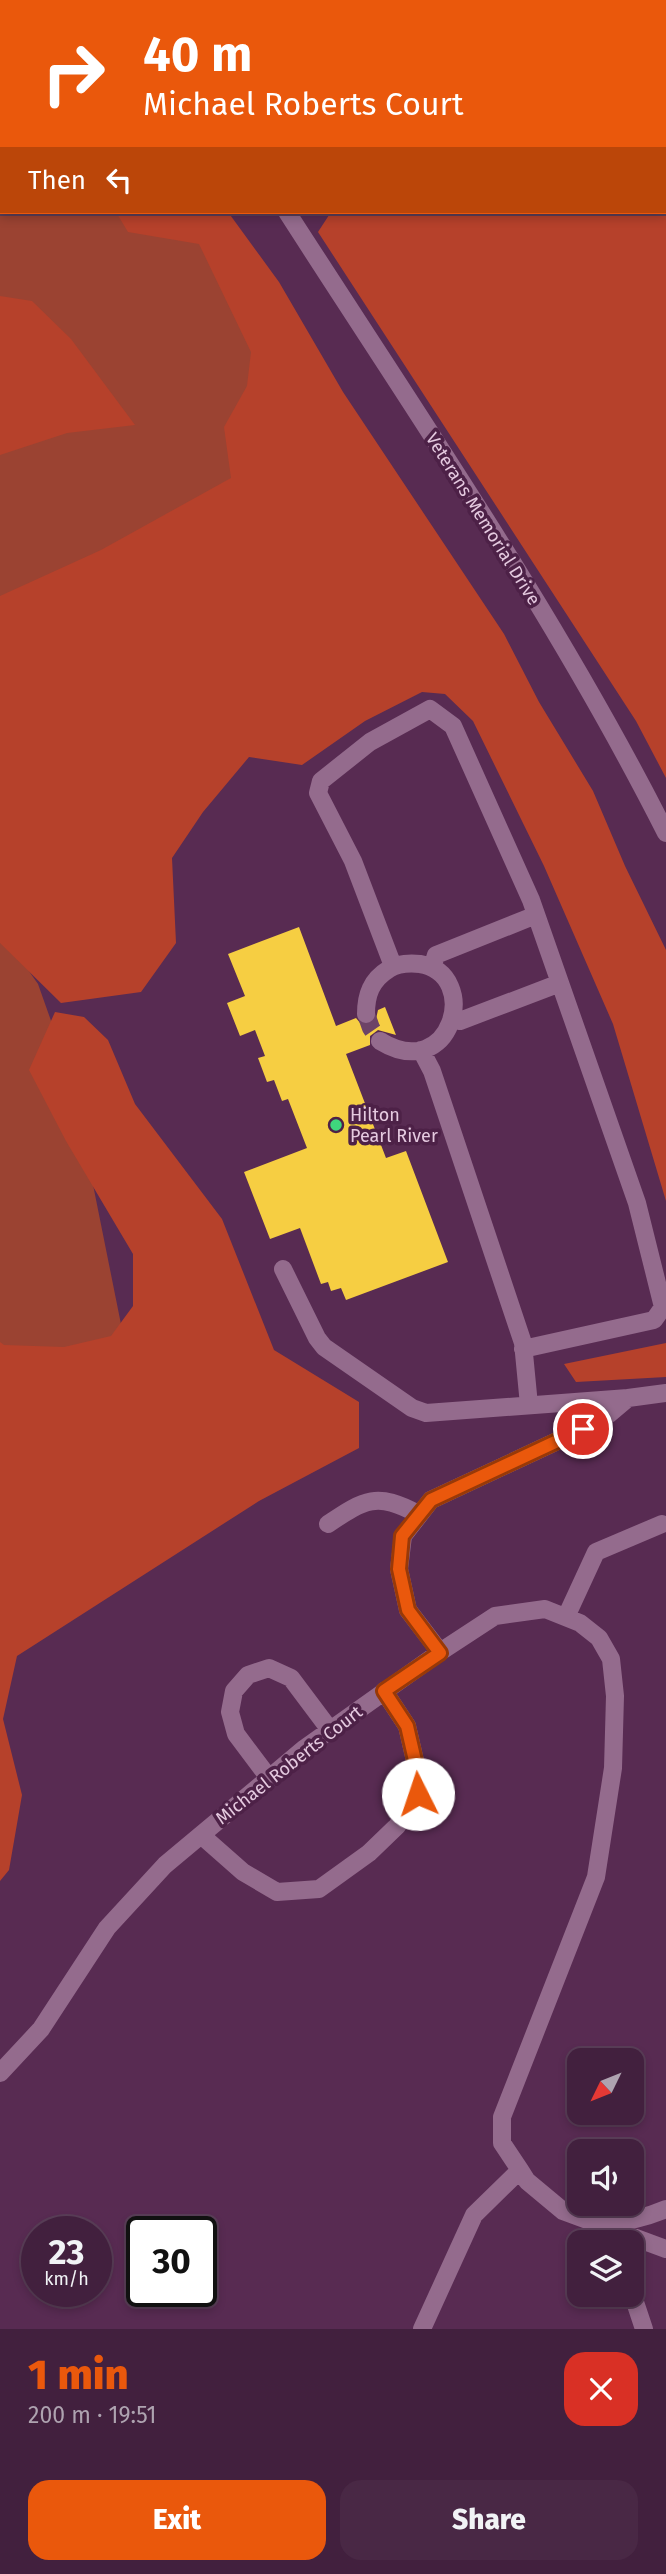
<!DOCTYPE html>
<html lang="en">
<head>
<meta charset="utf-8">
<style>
  :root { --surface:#42203e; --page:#492845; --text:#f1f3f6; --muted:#aea3b0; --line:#5a3e58; --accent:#ea580c }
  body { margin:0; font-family:"Fira Sans",sans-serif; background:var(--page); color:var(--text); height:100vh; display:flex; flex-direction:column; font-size:26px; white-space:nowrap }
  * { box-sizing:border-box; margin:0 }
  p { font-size:23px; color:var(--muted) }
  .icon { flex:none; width:38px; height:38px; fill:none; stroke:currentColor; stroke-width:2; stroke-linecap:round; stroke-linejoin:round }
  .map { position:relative; height:2329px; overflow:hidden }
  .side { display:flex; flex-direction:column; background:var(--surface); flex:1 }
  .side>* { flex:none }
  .banner { position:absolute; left:0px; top:0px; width:667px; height:214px; box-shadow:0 4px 10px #0003,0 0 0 2px var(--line); background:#ea580c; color:#fff; overflow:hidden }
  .needle { width:46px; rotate:227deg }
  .controls { position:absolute; left:567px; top:2048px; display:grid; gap:14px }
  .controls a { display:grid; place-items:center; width:77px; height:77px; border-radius:14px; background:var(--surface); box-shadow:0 4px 10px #0003,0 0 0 2px var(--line); font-size:35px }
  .speed { position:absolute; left:21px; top:2216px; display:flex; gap:14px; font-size:35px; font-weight:700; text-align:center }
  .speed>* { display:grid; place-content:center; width:91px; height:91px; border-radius:50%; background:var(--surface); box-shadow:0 4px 10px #0003,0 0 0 2px var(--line); line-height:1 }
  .speed small { font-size:18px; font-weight:400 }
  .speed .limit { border:4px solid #111; border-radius:10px; background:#fff; color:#111 }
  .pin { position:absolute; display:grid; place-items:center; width:60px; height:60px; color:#fff; margin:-30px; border:4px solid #fff; border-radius:50%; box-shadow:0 2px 7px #0007 }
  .me { position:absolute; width:77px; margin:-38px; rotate:356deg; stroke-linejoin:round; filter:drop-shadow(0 0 5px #0008) }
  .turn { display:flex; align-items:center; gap:24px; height:147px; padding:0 28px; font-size:32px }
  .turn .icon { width:91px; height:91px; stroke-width:2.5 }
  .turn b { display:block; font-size:49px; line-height:60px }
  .then { display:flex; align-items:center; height:66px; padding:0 28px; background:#0003; gap:14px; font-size:26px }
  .round { display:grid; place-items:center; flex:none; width:74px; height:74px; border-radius:21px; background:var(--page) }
  .head { display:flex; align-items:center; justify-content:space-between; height:119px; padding:0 28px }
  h1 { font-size:42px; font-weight:800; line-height:52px; color:var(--accent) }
  .action { display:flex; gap:14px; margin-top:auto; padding:14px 28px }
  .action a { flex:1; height:80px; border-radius:21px; background:var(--accent); color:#fff; font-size:28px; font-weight:800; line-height:80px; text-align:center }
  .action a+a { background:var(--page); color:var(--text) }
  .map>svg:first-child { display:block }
  .green { fill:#9b4332 }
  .forest { fill:#b6412b }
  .building { fill:#f6ce42 }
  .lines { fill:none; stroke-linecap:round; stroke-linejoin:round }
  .minor-tunnel { stroke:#6d4367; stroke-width:18; stroke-dasharray:18 9; stroke-linecap:butt }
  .minor { stroke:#946b8d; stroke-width:18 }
  .route-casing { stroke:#983908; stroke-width:18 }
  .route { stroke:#ea580c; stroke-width:12 }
  .poi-dot { fill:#3fd77d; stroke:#4d2147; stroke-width:2.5 }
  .labels { text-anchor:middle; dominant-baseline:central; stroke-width:7; stroke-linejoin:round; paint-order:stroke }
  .street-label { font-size:18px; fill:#e5cae0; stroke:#4d2147 }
  .poi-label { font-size:18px; fill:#e5cae0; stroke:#4d2147; text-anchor:start }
</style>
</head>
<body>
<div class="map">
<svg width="666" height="2329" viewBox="0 0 666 2329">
  <rect width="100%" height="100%" fill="#582b52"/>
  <!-- green -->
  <path class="green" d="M0,0L2,212H189L288,397L248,485L0,622Z
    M0,930L38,984L72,1080L134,1389L0,1372Z"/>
  <!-- forest -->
  <path class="forest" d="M557,0H666V778L636,721L318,232L331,212H665V2H553Z
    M116,212H228L279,282L343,392L504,634L539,702L593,791L625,866L666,950V1201L613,1024L544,866L473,721L445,694L422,692L365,721L302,765L249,757L203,812L172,858L176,943L141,992L61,1003L0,943V596L101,550L231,478L224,427L247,386L251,352L199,244L128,232Z
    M0,296L32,301L71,339L135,425L67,433L0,455Z
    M55,1012L84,1017L108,1040L135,1104L222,1219L274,1350L359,1402V1448L259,1501L17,1656L3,1719L22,1795L9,1870L0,1881V1342L4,1345L64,1347L111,1336L133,1306V1254L66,1141L29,1070Z
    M666,1343V1377L576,1382L564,1364Z"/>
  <!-- building -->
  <path class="building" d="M299,927L336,1026L356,1018L361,1024H371L376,1019L378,1010L385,1007L396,1035L378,1030L370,1036V1045L346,1054L386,1158L406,1151L448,1262L346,1300L341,1288L331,1291L328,1282L321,1284L300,1228L270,1239L244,1172L307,1148L288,1099L282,1101L274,1080L267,1082L258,1058L265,1056L255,1030L240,1036L227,1003L245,996L228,954Z"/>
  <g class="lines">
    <!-- minor-tunnel -->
    <path class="minor-tunnel" d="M366,1014L371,1028L380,1041"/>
    <!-- minor -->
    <path class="minor" d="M151,0L153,2
      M295,0L296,2
      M442,0L446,2
      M484,2L488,0
      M287,212C418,416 557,617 666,833
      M393,966L353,861L318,793L321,781L370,742L430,709L453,726L531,900L637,1203L663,1307L654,1320L523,1349
      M432,968L436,955L536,915
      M366,1014C366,995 371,980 389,969C398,963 409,963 420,964C482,974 452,1085 380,1041
      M453,1019L460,1021L560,983
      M421,1050L432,1071L523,1343L529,1405
      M283,1269L317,1338L324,1347L412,1408L426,1413L628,1398
      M328,1524C365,1499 377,1492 418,1514
      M566,1617L596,1552L662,1524
      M440,1652L408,1610L399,1569L403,1536L431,1500L583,1429L609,1414L628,1398L666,1393
      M269,1778L236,1734L230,1712L234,1691L248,1675L269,1668L291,1678L330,1730
      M201,1835L243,1872L277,1892L319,1889L369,1853L397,1826L418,1794L416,1765L407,1726L384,1691
      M0,2073L41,2029L107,1928L165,1865L305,1748L440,1652L495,1616L545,1609L580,1623L599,1638L611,1659L615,1696L613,1768L596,1877L502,2117V2143L520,2170L527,2181L563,2211L666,2249
      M607,2242L598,2225C623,2223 643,2219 666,2209
      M632,2293L644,2329
      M422,2329L474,2215L520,2170"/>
  </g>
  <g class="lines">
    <defs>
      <path id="route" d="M418,1794L416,1765L407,1726L384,1691L440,1653L408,1610L399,1569L402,1536L431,1500L583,1429"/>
    </defs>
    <!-- route casing -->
    <use href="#route" class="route-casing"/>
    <!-- route -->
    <use href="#route" class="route"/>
  </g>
  <!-- markers -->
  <circle class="poi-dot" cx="336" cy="1125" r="7"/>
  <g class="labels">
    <!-- street labels -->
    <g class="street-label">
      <text transform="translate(483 519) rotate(58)">Veterans Memorial Drive</text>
      <text transform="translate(289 1765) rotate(-38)">Michael Roberts Court</text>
    </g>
    <!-- poi labels -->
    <g class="poi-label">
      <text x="350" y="1115">Hilton<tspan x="350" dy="21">Pearl River</tspan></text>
    </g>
  </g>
</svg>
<div class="controls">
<a><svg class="needle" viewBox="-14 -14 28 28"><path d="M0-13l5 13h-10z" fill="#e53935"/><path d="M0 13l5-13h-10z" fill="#aea3b0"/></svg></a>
<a><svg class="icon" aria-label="sound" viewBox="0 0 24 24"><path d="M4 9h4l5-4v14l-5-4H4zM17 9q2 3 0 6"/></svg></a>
<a><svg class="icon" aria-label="layers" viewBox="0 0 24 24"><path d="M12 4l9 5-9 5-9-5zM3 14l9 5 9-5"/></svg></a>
</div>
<div class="speed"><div>23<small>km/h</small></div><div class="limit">30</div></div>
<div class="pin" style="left:583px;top:1429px;background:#d93025"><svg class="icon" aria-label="arrive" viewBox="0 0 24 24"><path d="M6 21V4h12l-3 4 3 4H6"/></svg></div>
<svg class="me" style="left:418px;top:1794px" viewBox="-20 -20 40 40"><circle r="19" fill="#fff"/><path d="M0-13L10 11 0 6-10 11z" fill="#ea580c"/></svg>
<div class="banner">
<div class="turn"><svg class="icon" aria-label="right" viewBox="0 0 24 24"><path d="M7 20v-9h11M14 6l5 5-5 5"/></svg><div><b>40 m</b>Michael Roberts Court</div></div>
<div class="then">Then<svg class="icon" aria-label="left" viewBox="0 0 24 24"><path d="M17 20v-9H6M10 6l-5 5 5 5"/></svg></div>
</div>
</div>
<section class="side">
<div class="head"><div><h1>1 min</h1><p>200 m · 19:51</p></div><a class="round" style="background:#d93025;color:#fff"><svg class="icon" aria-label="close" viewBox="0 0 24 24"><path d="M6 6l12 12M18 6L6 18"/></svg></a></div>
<div class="action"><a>Exit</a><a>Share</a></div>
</section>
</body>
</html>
